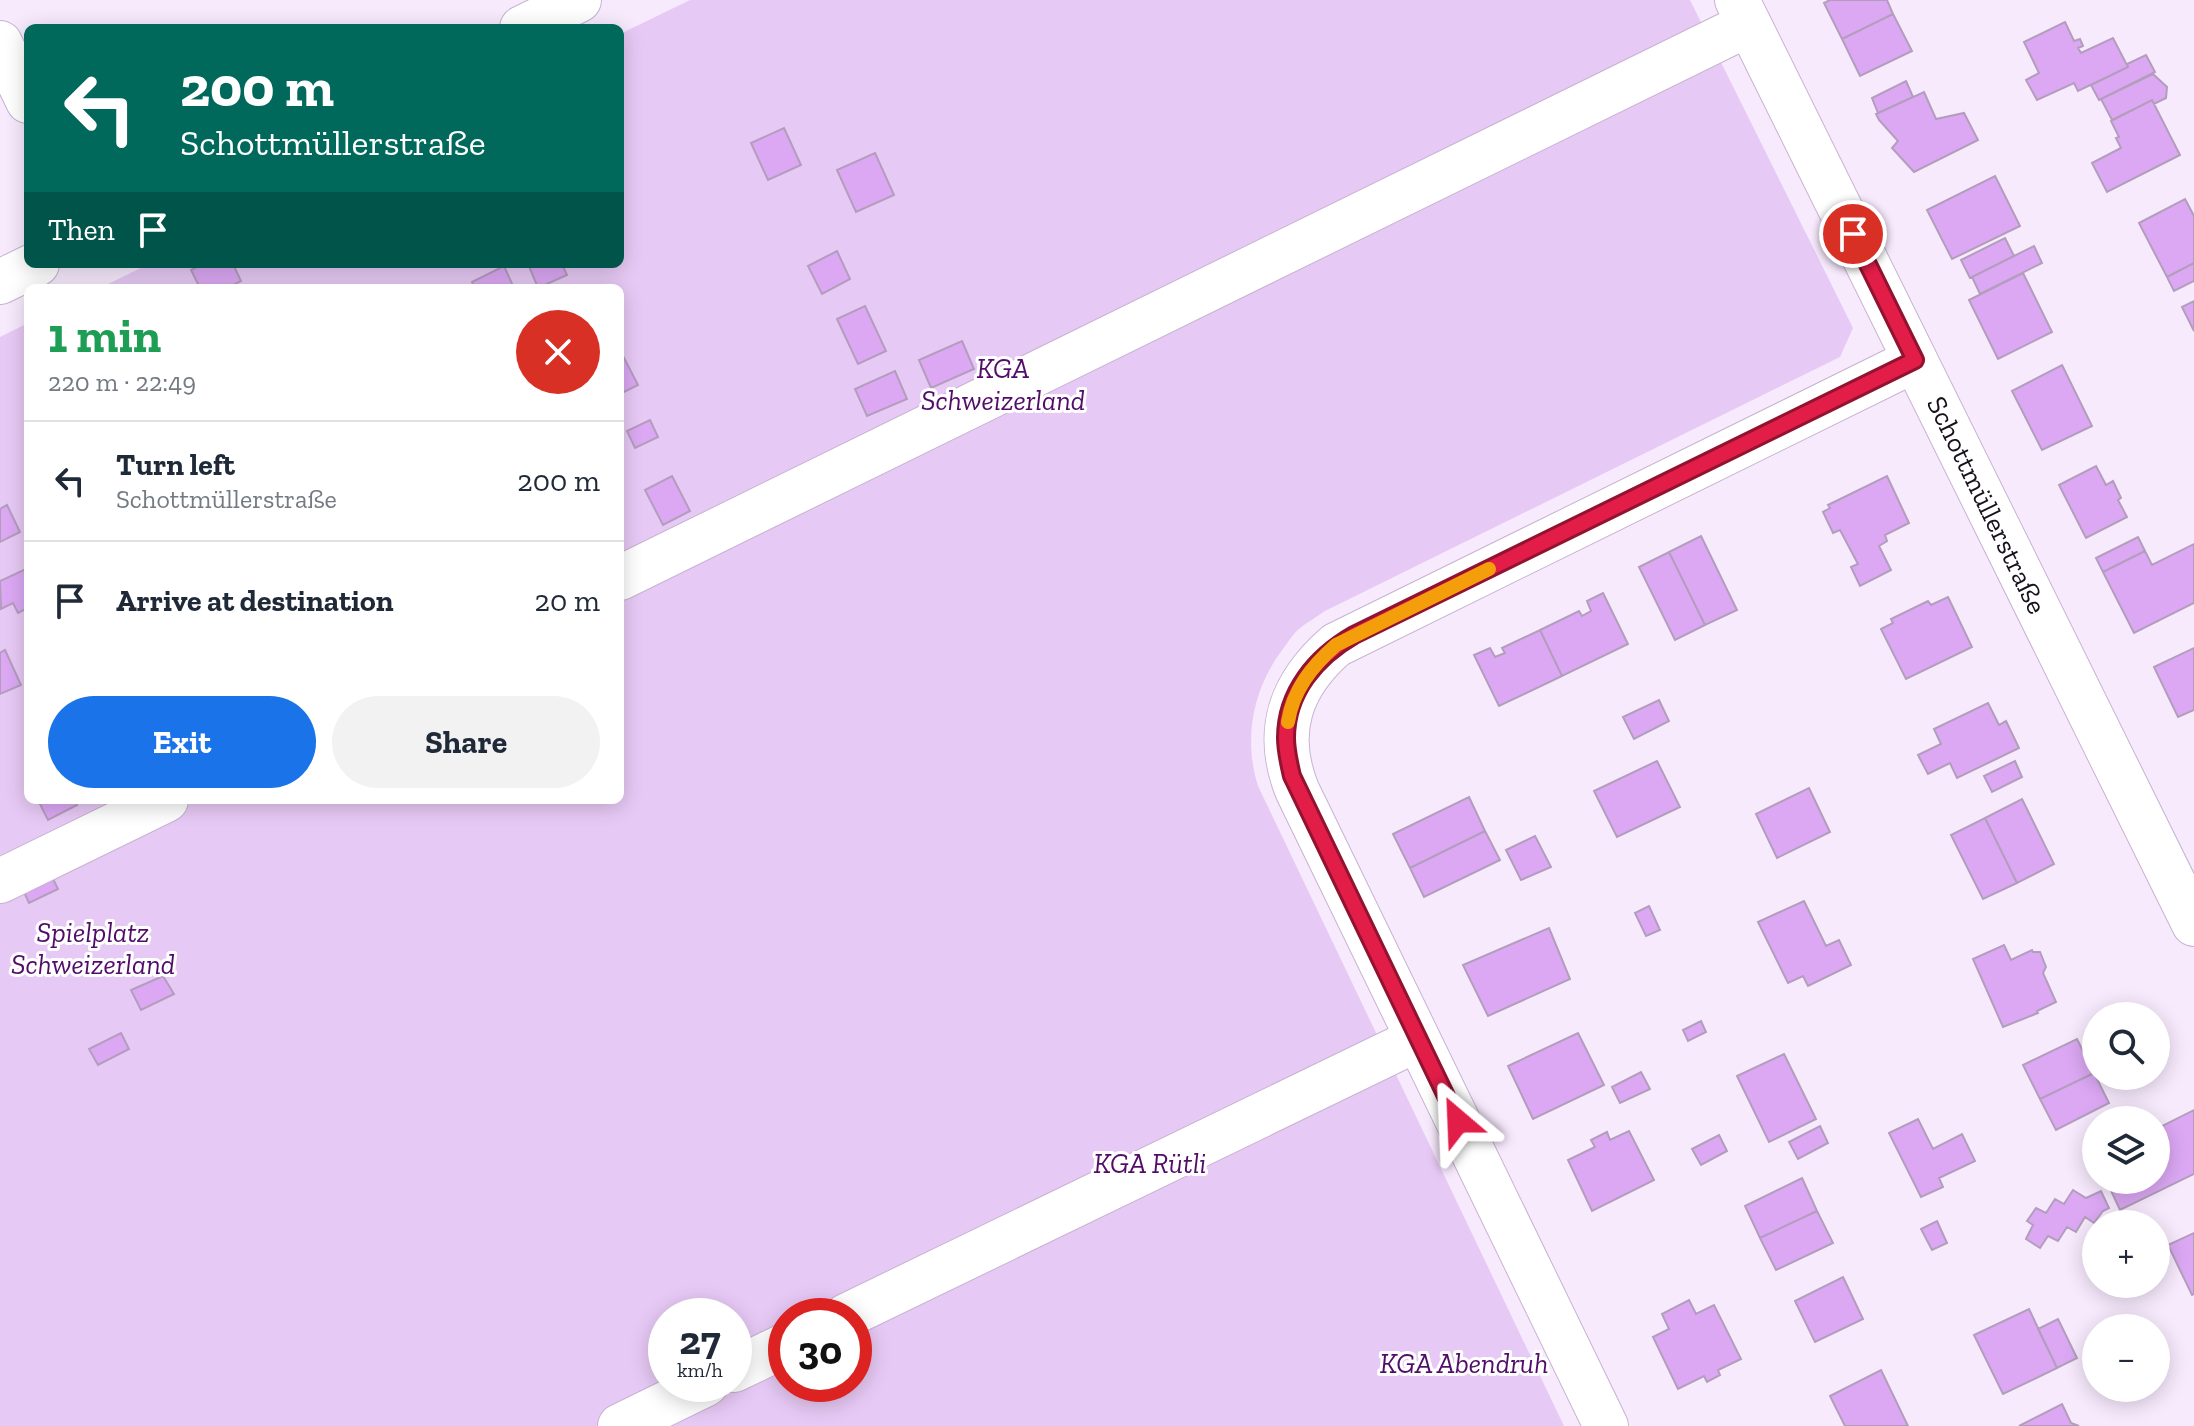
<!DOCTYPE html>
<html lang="en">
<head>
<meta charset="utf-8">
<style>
  :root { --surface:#fff; --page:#f2f2f3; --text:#1f2937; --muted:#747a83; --line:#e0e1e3; --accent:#1a73e8 }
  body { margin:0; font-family:"Zilla Slab",serif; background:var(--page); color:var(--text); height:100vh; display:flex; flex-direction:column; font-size:30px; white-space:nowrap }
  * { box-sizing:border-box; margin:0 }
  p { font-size:26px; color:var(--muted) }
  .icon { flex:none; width:44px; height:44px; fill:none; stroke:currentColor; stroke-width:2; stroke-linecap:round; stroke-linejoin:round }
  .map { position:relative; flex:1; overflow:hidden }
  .panel { position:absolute; left:24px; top:284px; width:600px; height:520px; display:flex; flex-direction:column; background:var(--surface); border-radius:12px; box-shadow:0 4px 20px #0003 }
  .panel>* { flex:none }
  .banner { position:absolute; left:24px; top:24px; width:600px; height:244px; border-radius:12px; box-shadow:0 4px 20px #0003; background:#00695c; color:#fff; overflow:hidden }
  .fabs { position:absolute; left:2082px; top:1002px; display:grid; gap:16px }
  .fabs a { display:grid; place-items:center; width:88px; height:88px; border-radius:50%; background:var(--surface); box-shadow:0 4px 20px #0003; font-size:40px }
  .speed { position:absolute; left:648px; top:1298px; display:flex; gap:16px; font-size:40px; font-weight:700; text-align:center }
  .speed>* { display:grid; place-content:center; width:104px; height:104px; border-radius:50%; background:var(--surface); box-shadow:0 4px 20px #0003; line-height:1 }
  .speed small { font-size:20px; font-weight:400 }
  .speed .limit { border:12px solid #d22; background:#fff; color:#111 }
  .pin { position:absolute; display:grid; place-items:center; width:68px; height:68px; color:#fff; margin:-34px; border:4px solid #fff; border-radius:50%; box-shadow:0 2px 8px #0007 }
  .me { position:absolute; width:88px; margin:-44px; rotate:334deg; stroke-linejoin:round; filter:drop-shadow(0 0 6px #0008) }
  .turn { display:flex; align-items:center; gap:28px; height:168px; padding:0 24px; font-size:36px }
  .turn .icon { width:104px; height:104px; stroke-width:2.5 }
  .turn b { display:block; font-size:56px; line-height:68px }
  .then { display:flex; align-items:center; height:76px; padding:0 24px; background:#0003; gap:16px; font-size:30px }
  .round { display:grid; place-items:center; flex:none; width:84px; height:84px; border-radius:42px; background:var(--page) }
  .overview { display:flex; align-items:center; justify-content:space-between; height:136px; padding:0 24px }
  h1 { font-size:48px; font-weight:700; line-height:60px; color:#1e9e55 }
  .cta { display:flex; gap:16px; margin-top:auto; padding:16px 24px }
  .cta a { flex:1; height:92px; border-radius:48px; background:var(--accent); color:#fff; font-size:32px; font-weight:700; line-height:92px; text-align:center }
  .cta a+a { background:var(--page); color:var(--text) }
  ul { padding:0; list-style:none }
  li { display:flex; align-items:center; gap:24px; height:120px; padding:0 24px; border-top:2px solid var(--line) }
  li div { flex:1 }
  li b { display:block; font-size:30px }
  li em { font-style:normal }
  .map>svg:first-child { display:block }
  .green { fill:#e7c9f5; fill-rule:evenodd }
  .building { fill:#dca8f4; stroke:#b29ebc; stroke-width:2 }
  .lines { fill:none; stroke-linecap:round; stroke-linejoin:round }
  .minor-casing { stroke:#c7b3d1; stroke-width:46 }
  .minor { stroke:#fff; stroke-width:44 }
  .route-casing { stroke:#92132f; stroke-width:20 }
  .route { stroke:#e11d48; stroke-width:14 }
  .slow { stroke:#f59e0b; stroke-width:14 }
  .labels { text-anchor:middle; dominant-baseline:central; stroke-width:6; stroke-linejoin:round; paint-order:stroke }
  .park-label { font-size:28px; font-style:italic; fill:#510d68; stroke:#fff }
  .street-label { font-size:28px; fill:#18111c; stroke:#fff }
</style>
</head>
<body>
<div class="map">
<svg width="2194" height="1426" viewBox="0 0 2194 1426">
  <rect width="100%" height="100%" fill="#f7eafd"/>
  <!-- green -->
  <path class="green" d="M690,0H1690L1853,328L1840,357L1325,611C1317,617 1307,622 1299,629C1293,634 1288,642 1283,649C1253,688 1243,739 1258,786L1564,1426H0V337L28,323V800H620V288H100L149,264H620V34ZM666,1316H734V1384H666ZM786,1316H854V1384H786Z"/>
  <!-- building -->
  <path class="building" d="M1830,0H1887L1893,14L1842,39L1824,3Z
    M1893,14L1912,51L1860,76L1842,39Z
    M2065,22L2074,41L2080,39L2083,46L2078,48L2081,53L2113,38L2128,67L2078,91L2074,83L2037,100L2026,80L2039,73L2024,42Z
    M2146,55L2155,72L2099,100L2091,85L2128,67L2127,64Z
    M2153,74L2167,87L2166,98L2154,104L2152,100L2112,120L2101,99Z
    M1906,81L1913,97L1878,113L1872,98Z
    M1924,92L1936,119L1964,113L1978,140L1914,172L1892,148L1898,141L1879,120L1876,114Z
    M2152,100L2180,155L2107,192L2092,163L2121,148L2116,138L2119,137L2111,121Z
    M784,128L801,165L768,180L751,143Z
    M875,153L894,195L856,212L837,170Z
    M1995,176L2020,226L1952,259L1927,210Z
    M2185,199L2194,216V263L2167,277L2139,223Z
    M2005,238L2014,256L1970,278L1961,260Z
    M2034,246L2042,263L1980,294L1972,277Z
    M837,251L850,279L822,294L808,266Z
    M2194,263V281L2174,291L2167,277Z
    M203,264H233L241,281L227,288H200L191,270Z
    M528,264H562L567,275L538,288Z
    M504,266L514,288H475L472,282Z
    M2023,273L2052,332L1998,359L1969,300Z
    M2194,301V331L2182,307Z
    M865,306L886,351L858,364L837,319Z
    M962,341L974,369L931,388L919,360Z
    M623,356L638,385L620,394V358Z
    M2062,365L2092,426L2042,450L2012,391Z
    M895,371L907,399L867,416L855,389Z
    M650,420L658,437L635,448L627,431Z
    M2096,466L2106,485L2113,481L2121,498L2118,500L2127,517L2086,538L2059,485Z
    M672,476L690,511L663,525L645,490Z
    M1887,476L1909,523L1885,535L1887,541L1879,546L1891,570L1860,586L1851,567L1858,564L1840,530L1833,533L1823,512L1830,508L1828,505Z
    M7,505L20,532L0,542V509Z
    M1701,536L1737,610L1705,625L1669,552Z
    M2138,537L2145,551L2103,572L2096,558Z
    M2194,544V603L2134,633L2103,572L2145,551L2152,565Z
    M1669,552L1705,625L1675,640L1639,567Z
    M28,568V608L18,613L13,603L1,609L0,581Z
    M1603,593L1628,644L1562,676L1540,630L1579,611L1582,616L1591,611L1587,601Z
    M1948,597L1972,647L1906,679L1881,629L1893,623L1891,619L1928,601L1931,605Z
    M1540,630L1562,676L1499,706L1474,655L1490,648L1495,657L1505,653L1502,648Z
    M2194,648V710L2178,717L2154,667Z
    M5,650L21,685L0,694V653Z
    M1659,700L1669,721L1634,739L1623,717Z
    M1988,703L1999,725L2006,721L2019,748L1957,778L1950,763L1928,774L1918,755L1941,744L1934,729Z
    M1657,761L1680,807L1617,837L1594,791Z
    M2015,761L2022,777L1992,792L1984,776Z
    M1809,788L1830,832L1777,858L1756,814Z
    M1469,797L1485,831L1410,868L1393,834Z
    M2022,799L2054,864L2017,883L1985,818Z
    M38,800H74L77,805L48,820Z
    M1985,818L2017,883L1983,899L1951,835Z
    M1485,831L1500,860L1424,897L1410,868Z
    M1535,836L1551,867L1521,880L1506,850Z
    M52,877L58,889L29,903L23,890Z
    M1804,901L1826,946L1839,940L1851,965L1808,986L1803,976L1788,983L1758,922Z
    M1649,906L1660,930L1646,936L1635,913Z
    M1549,928L1570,979L1488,1016L1463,965Z
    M2004,945L2011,960L2032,950L2033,952H2040L2046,967L2043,973L2056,1002L2037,1011L2038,1013L2003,1027L1973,959Z
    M163,976L174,994L141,1010L131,990Z
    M1701,1021L1706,1032L1688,1041L1683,1030Z
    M121,1033L129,1049L98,1065L89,1049Z
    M1578,1033L1604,1085L1533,1119L1508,1066Z
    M2077,1039L2094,1073L2040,1099L2023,1065Z
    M1784,1054L1816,1119L1769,1142L1737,1076Z
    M1641,1072L1650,1089L1620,1103L1612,1087Z
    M2094,1073L2109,1103L2056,1130L2040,1099Z
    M2194,1110V1174L2120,1210L2106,1180H2156V1129Z
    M1918,1119L1933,1149L1962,1134L1975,1161L1939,1178L1943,1187L1921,1197L1889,1133Z
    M1820,1126L1828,1143L1798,1159L1789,1142Z
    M1629,1131L1654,1180L1592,1211L1568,1160L1595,1147L1591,1140L1607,1132L1610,1140Z
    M1719,1135L1727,1151L1701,1165L1692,1149Z
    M1802,1178L1817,1211L1760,1238L1745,1206Z
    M2073,1190L2086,1198L2101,1191L2109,1208L2103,1211L2094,1223L2085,1217L2076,1232L2067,1227L2058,1241L2048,1236L2040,1248L2026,1239L2033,1225L2027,1221L2036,1208L2046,1213L2055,1199L2064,1204Z
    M1817,1211L1833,1243L1776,1270L1760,1238Z
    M1937,1221L1947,1243L1932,1250L1921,1229Z
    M2194,1233V1294L2192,1295L2168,1245Z
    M1843,1277L1863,1319L1815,1342L1795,1301Z
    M1689,1300L1696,1314L1714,1305L1741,1359L1718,1370L1720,1375L1707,1382L1704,1376L1678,1389L1653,1337L1669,1329L1662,1314Z
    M2029,1309L2057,1368L2003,1394L1974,1335Z
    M2058,1319L2077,1358L2057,1368L2038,1329Z
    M1881,1370L1908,1426H1845L1830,1396Z
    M2062,1404L2071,1423L2079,1426H2019Z"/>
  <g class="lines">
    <defs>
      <path id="minor" d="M1737,0L2194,924
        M522,28L579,0
        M0,43L28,101
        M0,282L37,264
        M620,578L1749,24
        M0,881L166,800
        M846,1316L1418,1039
        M734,1370L786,1345
        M620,1426L706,1384
        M1606,1426L1297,790C1274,732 1290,685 1336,645L1915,360"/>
    </defs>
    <!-- minor casing -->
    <use href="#minor" class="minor-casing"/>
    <!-- minor -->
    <use href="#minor" class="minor"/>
  </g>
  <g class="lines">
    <defs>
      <path id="route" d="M1458,1121L1292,776C1289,763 1286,751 1286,738C1286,692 1316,657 1354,635L1915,360L1853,234"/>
    </defs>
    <!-- route casing -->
    <use href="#route" class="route-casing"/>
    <!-- route -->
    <use href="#route" class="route"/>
    <!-- slow -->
    <path class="slow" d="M1288,722C1293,690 1312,666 1336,645L1489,569"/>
  </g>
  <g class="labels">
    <!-- park labels -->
    <g class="park-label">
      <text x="1003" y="368">KGA<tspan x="1003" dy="32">Schweizerland</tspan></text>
      <text x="93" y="932">Spielplatz<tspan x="93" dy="32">Schweizerland</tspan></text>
      <text x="1150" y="1163">KGA Rütli</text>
      <text x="1464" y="1363">KGA Abendruh</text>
    </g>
    <!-- street labels -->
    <g class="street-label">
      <text transform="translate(1987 505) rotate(64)">Schottmüllerstraße</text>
    </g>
  </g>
</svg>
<div class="fabs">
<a><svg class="icon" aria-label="search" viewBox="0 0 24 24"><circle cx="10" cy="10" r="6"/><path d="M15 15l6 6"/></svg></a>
<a><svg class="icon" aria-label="layers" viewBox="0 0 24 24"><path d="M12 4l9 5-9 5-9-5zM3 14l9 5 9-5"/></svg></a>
<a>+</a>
<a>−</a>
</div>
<div class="speed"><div>27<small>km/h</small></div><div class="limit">30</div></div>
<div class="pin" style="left:1853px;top:234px;background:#d93025"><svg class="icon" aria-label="arrive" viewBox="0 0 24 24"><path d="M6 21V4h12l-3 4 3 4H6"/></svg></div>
<svg class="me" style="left:1458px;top:1121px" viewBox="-20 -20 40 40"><path d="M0-17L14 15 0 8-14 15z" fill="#e11d48" stroke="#fff" stroke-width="4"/></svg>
<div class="banner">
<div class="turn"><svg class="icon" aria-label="left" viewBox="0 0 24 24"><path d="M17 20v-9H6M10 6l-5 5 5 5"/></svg><div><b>200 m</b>Schottmüllerstraße</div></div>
<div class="then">Then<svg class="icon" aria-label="arrive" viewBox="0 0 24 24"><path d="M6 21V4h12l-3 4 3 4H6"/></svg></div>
</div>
<section class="panel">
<div class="overview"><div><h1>1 min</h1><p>220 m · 22:49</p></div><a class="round" style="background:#d93025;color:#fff"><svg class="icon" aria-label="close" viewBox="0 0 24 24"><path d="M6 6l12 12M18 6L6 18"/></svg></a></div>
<ul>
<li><svg class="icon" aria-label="left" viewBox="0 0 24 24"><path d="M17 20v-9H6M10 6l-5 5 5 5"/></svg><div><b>Turn left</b><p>Schottmüllerstraße</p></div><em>200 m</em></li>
<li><svg class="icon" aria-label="arrive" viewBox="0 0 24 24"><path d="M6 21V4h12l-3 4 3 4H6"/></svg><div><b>Arrive at destination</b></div><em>20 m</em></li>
</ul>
<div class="cta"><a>Exit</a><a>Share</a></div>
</section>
</div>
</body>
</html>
